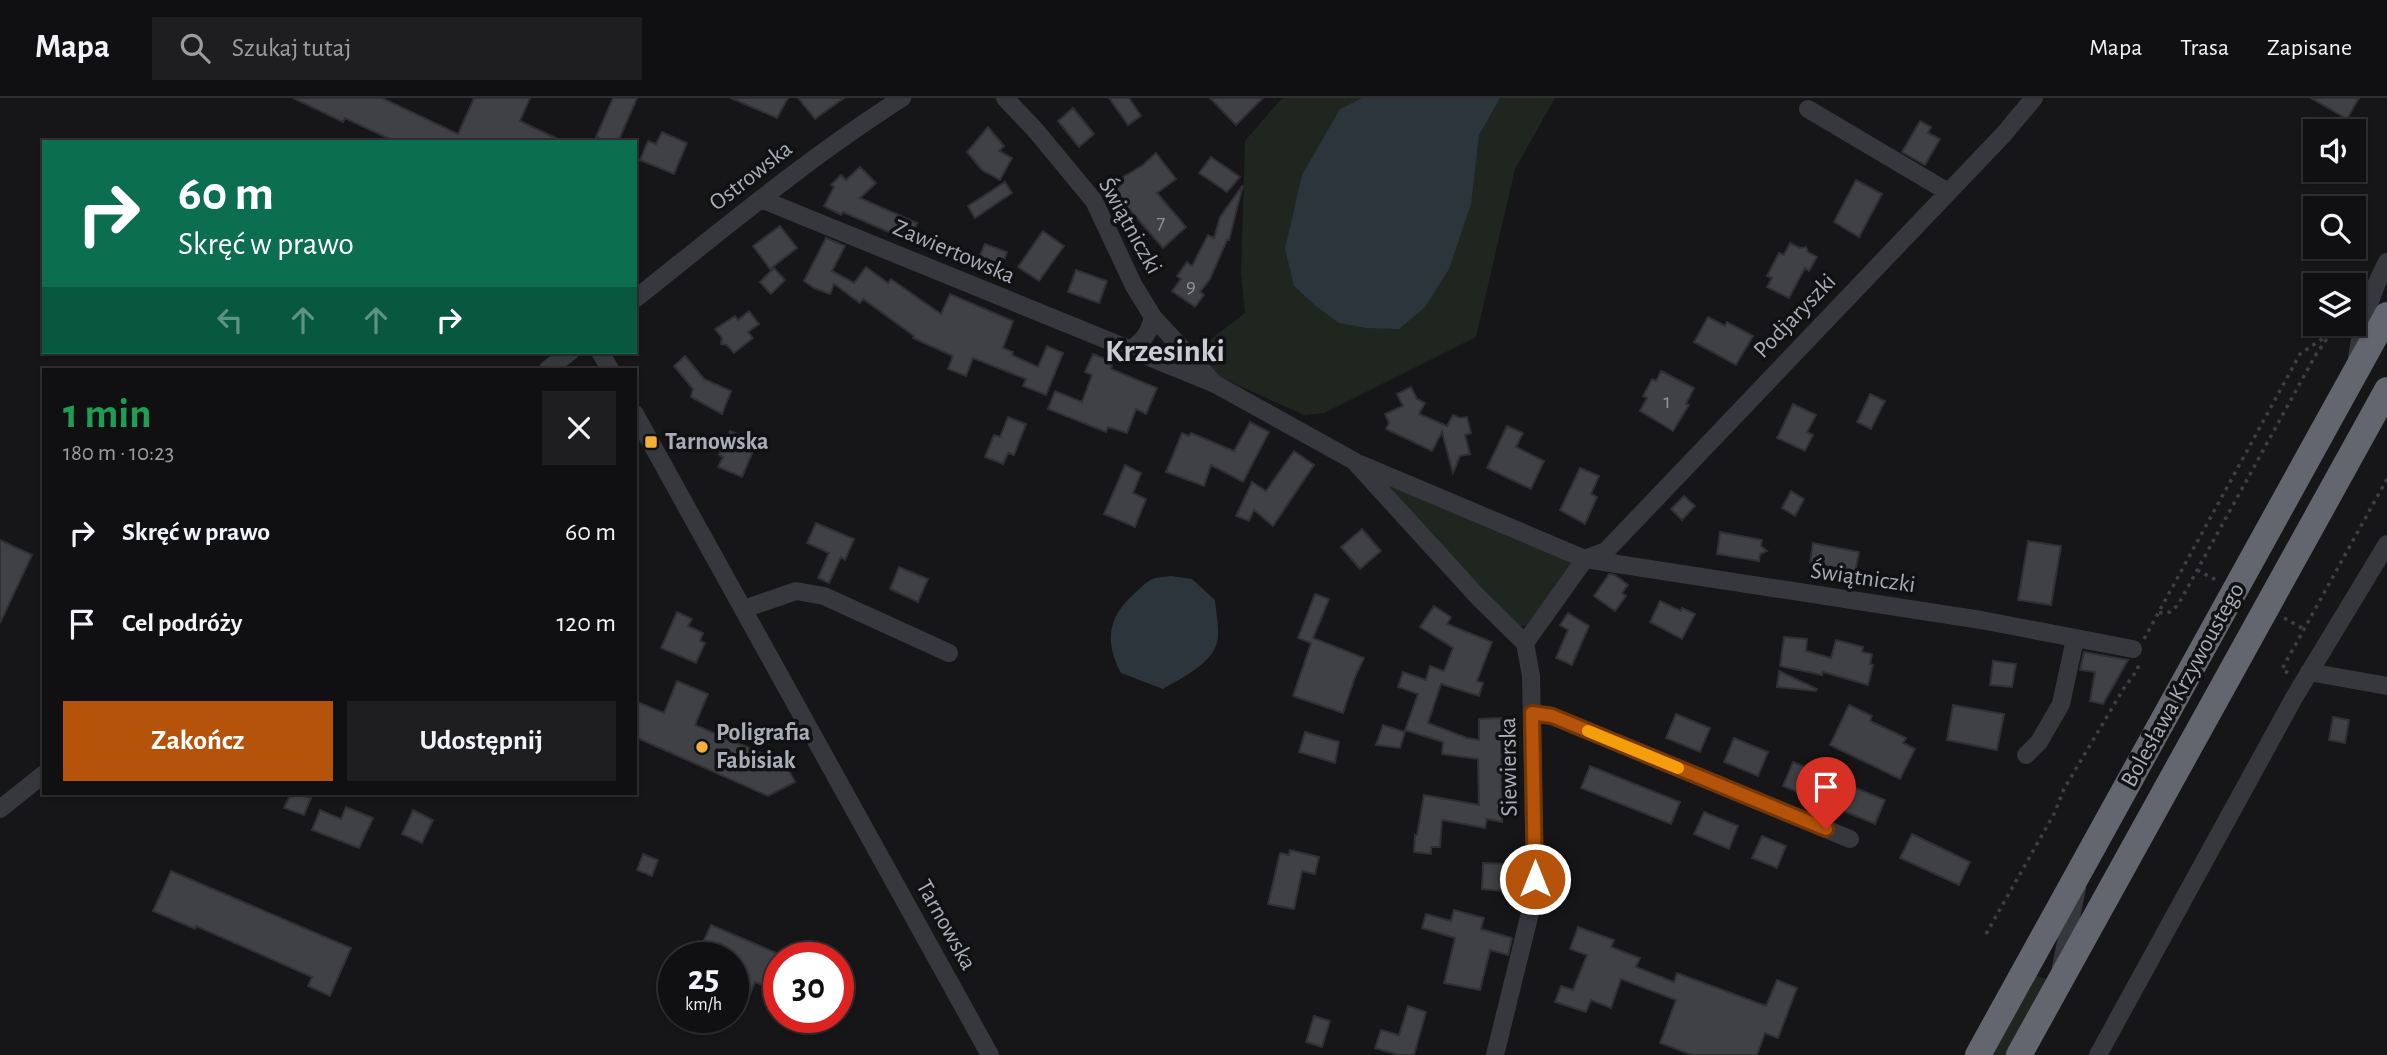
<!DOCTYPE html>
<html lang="pl">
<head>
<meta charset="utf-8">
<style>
  :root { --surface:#101012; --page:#1e1e20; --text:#f1f3f6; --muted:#9c9d9f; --line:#303032; --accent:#b45309 }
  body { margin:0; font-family:"Alegreya Sans",sans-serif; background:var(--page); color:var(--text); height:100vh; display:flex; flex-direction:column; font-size:26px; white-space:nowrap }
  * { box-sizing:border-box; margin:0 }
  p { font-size:23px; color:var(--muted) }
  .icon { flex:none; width:38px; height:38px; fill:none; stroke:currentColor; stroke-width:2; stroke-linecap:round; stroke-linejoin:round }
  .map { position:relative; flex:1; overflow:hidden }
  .sheet { position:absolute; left:42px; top:270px; width:595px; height:427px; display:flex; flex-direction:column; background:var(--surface); border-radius:0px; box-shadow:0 2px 5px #0004,0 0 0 2px var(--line) }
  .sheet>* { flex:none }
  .banner { position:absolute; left:42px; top:42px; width:595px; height:214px; border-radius:0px; box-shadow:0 2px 5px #0004,0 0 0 2px var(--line); background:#0b6e4f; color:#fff; overflow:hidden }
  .fabs { position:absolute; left:2303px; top:21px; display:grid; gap:14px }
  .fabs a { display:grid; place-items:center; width:63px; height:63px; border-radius:0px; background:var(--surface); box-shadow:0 2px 5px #0004,0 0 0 2px var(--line); font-size:35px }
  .speed { position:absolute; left:658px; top:844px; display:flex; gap:14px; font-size:35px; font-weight:700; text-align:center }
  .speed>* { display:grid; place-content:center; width:91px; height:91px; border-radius:50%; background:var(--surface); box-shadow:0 2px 5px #0004,0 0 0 2px var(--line); line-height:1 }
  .speed small { font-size:18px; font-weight:400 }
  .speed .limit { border:10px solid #d22; background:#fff; color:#111 }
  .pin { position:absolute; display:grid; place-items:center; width:60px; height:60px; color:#fff; margin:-72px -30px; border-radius:50% 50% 50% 0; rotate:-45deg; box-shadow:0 0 7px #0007 }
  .pin .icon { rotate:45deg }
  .me { position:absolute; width:77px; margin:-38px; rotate:0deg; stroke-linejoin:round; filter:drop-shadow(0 0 5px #0008) }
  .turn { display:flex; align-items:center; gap:24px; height:147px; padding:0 21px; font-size:32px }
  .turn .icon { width:91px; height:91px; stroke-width:2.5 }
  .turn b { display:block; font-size:49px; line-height:60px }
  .lanes { display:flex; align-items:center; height:66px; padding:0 21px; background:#0003; justify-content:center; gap:35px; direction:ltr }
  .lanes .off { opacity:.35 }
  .round { display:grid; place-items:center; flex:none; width:74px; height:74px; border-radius:0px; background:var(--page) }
  .headline { display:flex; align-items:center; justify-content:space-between; height:119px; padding:0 21px }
  h1 { font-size:42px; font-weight:700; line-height:52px; color:#1e9e55 }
  .action { display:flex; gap:14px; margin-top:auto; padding:14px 21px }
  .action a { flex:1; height:80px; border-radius:0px; background:var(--accent); color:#fff; font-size:28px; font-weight:700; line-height:80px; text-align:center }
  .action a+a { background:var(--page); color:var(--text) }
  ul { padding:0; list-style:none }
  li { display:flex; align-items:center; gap:21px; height:91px; padding:0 21px }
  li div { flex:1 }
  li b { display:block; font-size:26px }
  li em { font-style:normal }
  header { display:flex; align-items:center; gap:42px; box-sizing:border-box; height:98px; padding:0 35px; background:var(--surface); border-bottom:2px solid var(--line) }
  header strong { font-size:33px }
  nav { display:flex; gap:38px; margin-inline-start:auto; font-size:24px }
  .search { width:490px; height:63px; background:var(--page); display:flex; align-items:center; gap:18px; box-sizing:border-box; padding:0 24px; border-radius:0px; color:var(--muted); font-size:26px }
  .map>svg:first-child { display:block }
  .green { fill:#1e261f }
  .water { fill:#2c353c }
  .building { fill:#404145; stroke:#303034; stroke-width:2 }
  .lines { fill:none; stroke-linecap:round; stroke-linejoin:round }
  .path { stroke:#3d3f44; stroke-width:3.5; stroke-dasharray:3.5 5; stroke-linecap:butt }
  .minor { stroke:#37383d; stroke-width:18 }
  .highway { stroke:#63666e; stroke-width:26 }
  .route-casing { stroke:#753606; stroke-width:18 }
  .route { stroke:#b45309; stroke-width:12 }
  .slow { stroke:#f59e0b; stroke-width:12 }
  .poi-dot { fill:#f2b134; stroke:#111113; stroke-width:2.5 }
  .labels { text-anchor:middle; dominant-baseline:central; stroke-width:7; stroke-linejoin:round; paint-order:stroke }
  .number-label { font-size:21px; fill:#8e929b }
  .street-label { font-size:24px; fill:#a8adb8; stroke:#111113 }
  .poi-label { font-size:24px; font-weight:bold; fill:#a8adb8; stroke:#111113; text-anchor:start }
  .district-label { font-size:32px; font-weight:bold; fill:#c9ccd4; stroke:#111113 }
</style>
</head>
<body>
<header>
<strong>Mapa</strong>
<div class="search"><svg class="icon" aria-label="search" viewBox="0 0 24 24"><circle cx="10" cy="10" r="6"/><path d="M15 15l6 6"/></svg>Szukaj tutaj</div>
<nav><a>Mapa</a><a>Trasa</a><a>Zapisane</a></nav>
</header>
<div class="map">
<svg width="2387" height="957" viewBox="0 0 2387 957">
  <rect width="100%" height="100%" fill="#161618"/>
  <!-- green -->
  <path class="green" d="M1282,0H1555L1515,71L1476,239L1324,315L1304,317L1215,277L1198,251L1245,215L1241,175L1245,43Z
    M1382,380L1573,465L1531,529L1511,527Z
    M2034,877L2044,880L2048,883L2007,957H1989Z"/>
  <!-- water -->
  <path class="water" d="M1362,0H1500L1479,37L1471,106L1449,171L1425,209L1399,231L1366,230L1339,225L1317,209L1294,188L1285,151L1302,77L1340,11Z
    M1171,478L1192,481L1215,502C1216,515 1220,532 1217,545C1211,566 1180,581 1163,591L1121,575C1105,545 1107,520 1133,497C1138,492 1144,486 1150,482C1156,479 1165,479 1171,478Z"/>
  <!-- building -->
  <path class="building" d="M293,0H382L458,36L474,0H530L520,23L564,44H396L345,20L343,24Z
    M613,0H637L618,44H607L596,39Z
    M731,0H788L777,20Z
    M798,0H844L815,21Z
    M1109,0H1129L1141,18L1128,27Z
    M1210,0H1263L1236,27Z
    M2311,0H2359L2347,21Z
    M1073,10L1094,36L1079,49L1058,23Z
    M1920,23L1931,29L1928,35L1940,41L1925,67L1902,54Z
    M988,29L1004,48L999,53L1012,60L1000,82L982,72L967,54Z
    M662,34L687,45L674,76L640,62L648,43L656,46Z
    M1156,55L1176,81L1157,95L1186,129L1163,150L1130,112L1128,114L1114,92L1121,87L1118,82L1143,67Z
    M1211,59L1240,79L1227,94L1199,75Z
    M860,69L876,85L860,100L917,125L909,143L843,114L841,117L824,108L834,89L831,87L841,77L846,82Z
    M1856,82L1882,96L1859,139L1834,124Z
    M1005,84L1012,95L975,120L968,108Z
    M1243,87L1229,142H1227L1210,181L1200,194L1204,197L1195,209L1172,193L1181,181L1177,178L1187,164L1192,168L1208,137L1214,140L1220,119Z
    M780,128L797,150L770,171L753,148Z
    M1043,133L1064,148L1039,183L1018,169Z
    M826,140L845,148L832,173L854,185L866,169L888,185L891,181L941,216L950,196L1013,223L1003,250L1013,254L1012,257L1038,269L1047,248L1063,255L1046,297L1023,288L1026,281L973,260L966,278L948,271L953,258L913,240L914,238L863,201L860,205L834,186L830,196L814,190L804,183Z
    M1790,145L1800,150L1806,149L1808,154L1817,159L1809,173L1805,170L1789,200L1767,189L1772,180L1767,178L1779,155L1784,157Z
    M985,146L1007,154L1000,173L977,164Z
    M774,170L785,182L771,196L760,184Z
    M1076,172L1107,183L1099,205L1068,194Z
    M749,213L759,226L748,234L753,240L734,255L727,247L721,246L722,240L715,231L735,218L738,222Z
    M1708,219L1725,228L1727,224L1753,238L1736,267L1694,244Z
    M1093,256L1113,264L1111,271L1157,290L1146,316L1136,311L1127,335L1108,329L1106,334L1048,311L1055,293L1082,304L1092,277L1085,274Z
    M685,258L704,281L731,293L722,316L691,299L693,291L674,268Z
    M1661,273L1694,290L1686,306L1689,307L1673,333L1640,313L1647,300L1643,298L1652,281L1656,283Z
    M1411,289L1417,301L1425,305L1419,316L1447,328L1453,317L1460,320L1467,319L1471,335L1465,337L1470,356L1460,358L1453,375L1442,334L1432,353L1386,331L1389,325L1385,316L1403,308L1397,296Z
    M1870,296L1885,303L1871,331L1857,324Z
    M1793,306L1816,317L1807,334L1813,337L1805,353L1777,340Z
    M1008,319L1026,326L1014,357L1008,355L1003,366L985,359L994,337L1000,339Z
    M1250,324L1269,334L1243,384L1211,367L1204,388L1166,374L1182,335L1189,338L1191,335L1234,353Z
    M1507,328L1523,335L1516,349L1544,363L1531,391L1487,370Z
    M730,333L757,344L742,379L718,369L723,359L719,357Z
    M1294,353L1314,367L1273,428L1254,412L1249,423L1236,418L1252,384L1266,393Z
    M1125,367L1141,375L1133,395L1146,401L1135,429L1104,416Z
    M1580,370L1599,378L1591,396L1597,399L1585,426L1560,412Z
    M1791,393L1804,401L1795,418L1782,410Z
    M1684,398L1695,408L1682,422L1671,411Z
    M816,425L854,441L845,462L841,459L829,485L818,480L829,455L807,445Z
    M1362,431L1381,453L1360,471L1341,449Z
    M1720,434L1762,442L1761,448L1767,453L1760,456L1759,463L1717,456Z
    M0,442L32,457L0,525Z
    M2028,443L2061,448L2051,507L2018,502Z
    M1813,445L1859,454L1855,475L1819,469L1820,466L1810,465Z
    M899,469L928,481L918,504L890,491Z
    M1609,476L1615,477L1628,487L1622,495L1626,498L1615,513L1594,498Z
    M1315,496L1329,501L1313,540L1364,560L1355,579L1343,615L1293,598L1311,545L1298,540Z
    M1660,503L1681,513L1682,510L1695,516L1682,541L1650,524Z
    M1434,508L1451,519L1447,526L1492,544L1477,583L1483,585L1479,598L1441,586L1428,625L1467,640L1479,642V621L1501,620L1502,724L1487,721L1485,730L1442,722L1440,749H1431V756L1414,754L1415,737H1417L1424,697L1479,707L1478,661L1442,656L1443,644L1405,632L1418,596L1398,589L1403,574L1426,582L1430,568L1444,573L1453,550L1420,529Z
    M677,514L692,521L688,528L703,535L700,543L705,545L696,565L661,550Z
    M1568,515L1589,528L1572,567L1556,560L1568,532L1560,527Z
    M1784,539L1807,541L1806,553L1831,560L1836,542L1863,549L1862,554L1872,556L1870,566L1873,567L1868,587L1823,574L1822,577L1780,568Z
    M2084,554L2128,562L2103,606L2090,603L2095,574L2080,572Z
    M1993,563L2016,566L2012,589L1990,587Z
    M1779,573L1817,591L1816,593L1777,589Z
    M677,583L708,596L695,627L785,665L795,684L768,698L635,639V603L664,615Z
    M1849,607L1872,618L1870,623L1906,640L1903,645L1915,651L1900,681L1830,647Z
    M1953,607L2004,616L1997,652L1947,642Z
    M1676,616L1710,630L1700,654L1666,640Z
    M2333,619L2349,622L2345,645L2329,642Z
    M1383,627L1405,634L1400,650L1376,647Z
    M1305,634L1339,644L1335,665L1299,654Z
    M1734,640L1768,654L1758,678L1724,664Z
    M1793,664L1812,672L1809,699L1783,688Z
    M1590,668L1680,704L1671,726L1581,690Z
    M1851,688L1885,702L1875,726L1841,712Z
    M291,695H298L311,700L304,717L284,710Z
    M346,709L373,720L359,750L312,732L320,712L341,721Z
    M413,712L433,722L422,745L402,736Z
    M1704,714L1738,728L1729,751L1694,736Z
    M1912,736L1970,764L1959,787L1900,760Z
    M1762,738L1786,748L1777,770L1752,760Z
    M1290,752L1319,759L1315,776L1302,773L1294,811L1268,806L1280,755L1289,757Z
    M643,756L658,762L652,778L637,772Z
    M1483,765L1505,766L1503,793L1482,791Z
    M171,773L351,850L330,898L308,888L312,879L196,828L195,831L153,813Z
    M1454,812L1484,820L1481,831L1512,840L1508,857L1490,852L1480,892L1444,885L1455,840L1422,830L1426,816L1451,823Z
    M711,827L779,856V894L755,884L747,903L733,897V859H696Z
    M1578,829L1614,842L1611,849L1640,860L1636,869L1674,884L1677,875L1766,908L1777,882L1797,890L1778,940L1765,935L1757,957H1692L1660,945L1676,902L1621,881L1611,910L1591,902L1586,914L1555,904L1561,888L1573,892L1587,857L1570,851Z
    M1408,908L1426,914L1414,957H1398L1375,950L1381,932L1399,937Z
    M1314,918L1330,923L1322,949L1306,944Z"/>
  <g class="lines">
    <!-- path -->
    <path class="path" d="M2197,472L2216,482
      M2159,515L2170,514L2178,507L2315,258L2337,226
      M2284,520L2304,531
      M2144,541L2300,256L2328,237
      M2288,575L2282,571L2387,381
      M1986,836L2054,716L2064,691L2124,590L2138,571V566"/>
    <!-- minor -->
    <path class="minor" d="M1005,0L1037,34L1094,103L1134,188L1153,219L1213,284
      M1808,11L1948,94
      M761,101L1215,286L1354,363L1478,499L1525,545
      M635,201C722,132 808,60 902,0
      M1129,253C1143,243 1149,236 1153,219
      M600,254L610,271
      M2357,260C2362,226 2370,195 2387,164
      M548,271L570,254
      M635,316L990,957
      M1360,366L1585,461L1981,522L2133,551
      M1585,461L1606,453L2003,37L2034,0
      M744,511L796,493L824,498L949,555
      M1525,545L1585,461
      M2309,574L2387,588
      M1532,615L1552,618L1850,741
      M2026,657L2039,644L2061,606L2075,541
      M0,711L44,676
      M2061,869L2077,790
      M1495,957L1530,815L1535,781L1531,578L1525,545
      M2098,957L2295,598L2387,446"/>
    <!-- highway -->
    <path class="highway" d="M1978,957L2387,217
      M2019,957L2387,292"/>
  </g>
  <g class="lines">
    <defs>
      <path id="route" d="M1535,781L1532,615L1552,618L1826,731"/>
    </defs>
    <!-- route casing -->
    <use href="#route" class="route-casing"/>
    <!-- route -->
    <use href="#route" class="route"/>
    <!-- slow -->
    <path class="slow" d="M1588,633L1678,670"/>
  </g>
  <!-- markers -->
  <g class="poi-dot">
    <rect x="644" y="337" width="14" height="14" rx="3.5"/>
    <circle cx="702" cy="649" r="7"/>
  </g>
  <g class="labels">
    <!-- number labels -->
    <g class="number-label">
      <text x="1161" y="124">7</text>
      <text x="1191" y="187">9</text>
      <text x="1667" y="303">1</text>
    </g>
    <!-- street labels -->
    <g class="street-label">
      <text transform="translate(751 78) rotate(-38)">Ostrowska</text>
      <text transform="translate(1130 128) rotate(61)">Świątniczki</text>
      <text transform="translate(954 154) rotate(23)">Zawiertowska</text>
      <text transform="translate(1795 218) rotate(-46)">Podjaryszki</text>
      <text transform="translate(1863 480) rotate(8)">Świątniczki</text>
      <text transform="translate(2183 587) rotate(-61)">Bolesława Krzywoustego</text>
      <text transform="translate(1509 669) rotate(-91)">Siewierska</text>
      <text transform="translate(946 827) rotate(61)">Tarnowska</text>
    </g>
    <!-- poi labels -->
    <g class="poi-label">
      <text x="665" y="344">Tarnowska</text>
      <text x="716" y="635">Poligrafia<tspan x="716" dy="28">Fabisiak</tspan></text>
    </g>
    <!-- district labels -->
    <g class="district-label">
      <text x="1165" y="253">Krzesinki</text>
    </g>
  </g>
</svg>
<div class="fabs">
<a><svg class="icon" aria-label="sound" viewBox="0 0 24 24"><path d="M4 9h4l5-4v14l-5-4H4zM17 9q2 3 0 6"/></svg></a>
<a><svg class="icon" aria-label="search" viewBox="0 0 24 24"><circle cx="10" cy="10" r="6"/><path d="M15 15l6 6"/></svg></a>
<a><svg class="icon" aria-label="layers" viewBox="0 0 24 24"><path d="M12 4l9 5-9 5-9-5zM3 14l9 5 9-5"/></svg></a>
</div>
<div class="speed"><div>25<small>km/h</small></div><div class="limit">30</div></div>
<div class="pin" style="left:1826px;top:731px;background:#d93025"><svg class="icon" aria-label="arrive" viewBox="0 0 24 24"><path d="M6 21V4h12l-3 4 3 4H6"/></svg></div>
<svg class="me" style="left:1535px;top:781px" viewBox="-20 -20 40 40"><circle r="17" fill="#b45309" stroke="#fff" stroke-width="3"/><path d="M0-11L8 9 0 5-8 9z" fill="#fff"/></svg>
<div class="banner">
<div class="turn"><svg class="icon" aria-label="right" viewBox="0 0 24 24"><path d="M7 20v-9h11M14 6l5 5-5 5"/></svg><div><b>60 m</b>Skręć w prawo</div></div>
<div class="lanes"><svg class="icon off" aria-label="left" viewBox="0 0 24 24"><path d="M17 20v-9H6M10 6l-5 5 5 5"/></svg><svg class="icon off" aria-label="ahead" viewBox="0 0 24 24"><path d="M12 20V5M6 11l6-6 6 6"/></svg><svg class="icon off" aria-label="ahead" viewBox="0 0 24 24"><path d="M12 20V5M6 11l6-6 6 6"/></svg><svg class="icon" aria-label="right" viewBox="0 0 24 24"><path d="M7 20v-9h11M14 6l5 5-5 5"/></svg></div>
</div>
<section class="sheet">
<div class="headline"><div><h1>1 min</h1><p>180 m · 10:23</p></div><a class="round"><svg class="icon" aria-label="close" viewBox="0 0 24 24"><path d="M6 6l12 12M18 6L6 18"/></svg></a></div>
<ul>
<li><svg class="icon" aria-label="right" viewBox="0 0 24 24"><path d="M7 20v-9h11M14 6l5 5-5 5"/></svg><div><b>Skręć w prawo</b></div><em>60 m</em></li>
<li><svg class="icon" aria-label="arrive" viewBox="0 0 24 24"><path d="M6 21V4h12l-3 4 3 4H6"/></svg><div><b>Cel podróży</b></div><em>120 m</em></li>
</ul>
<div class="action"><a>Zakończ</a><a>Udostępnij</a></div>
</section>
</div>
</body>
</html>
